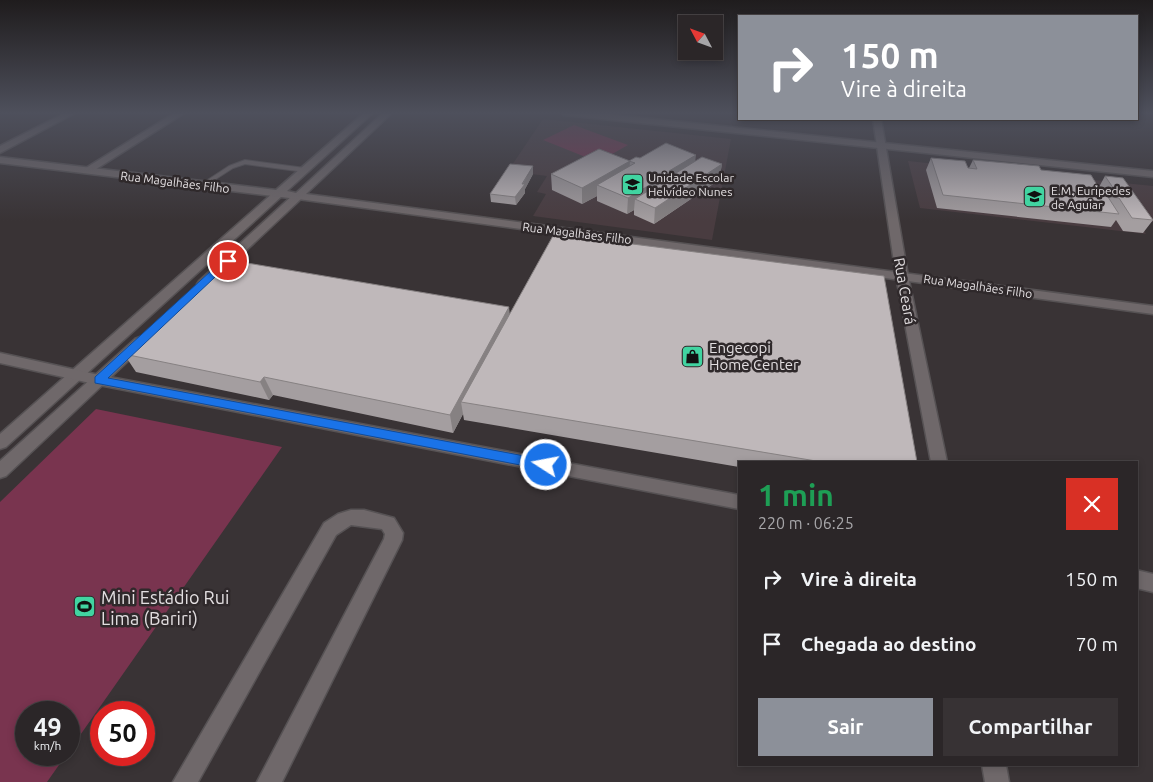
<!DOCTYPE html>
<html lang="pt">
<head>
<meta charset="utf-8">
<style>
  :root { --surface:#2b2628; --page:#373234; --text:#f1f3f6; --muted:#a6a5a8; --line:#474345; --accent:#8c9099 }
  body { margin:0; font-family:Ubuntu,sans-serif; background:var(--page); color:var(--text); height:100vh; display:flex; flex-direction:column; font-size:19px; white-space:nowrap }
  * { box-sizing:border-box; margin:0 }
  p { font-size:16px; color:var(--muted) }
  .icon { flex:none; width:28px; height:28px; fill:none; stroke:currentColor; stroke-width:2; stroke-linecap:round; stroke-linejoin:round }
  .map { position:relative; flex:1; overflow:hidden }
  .drawer { position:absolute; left:738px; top:461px; width:400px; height:305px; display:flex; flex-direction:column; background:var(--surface); border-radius:0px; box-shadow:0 2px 8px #0003,0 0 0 1px var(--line) }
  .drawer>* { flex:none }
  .banner { position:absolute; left:738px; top:15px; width:400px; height:105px; border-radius:0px; box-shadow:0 2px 8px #0003,0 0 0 1px var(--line); background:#8c9099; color:#fff; overflow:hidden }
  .needle { width:32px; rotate:311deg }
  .fabs { position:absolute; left:678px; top:15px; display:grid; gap:10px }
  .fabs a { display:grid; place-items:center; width:45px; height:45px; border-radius:0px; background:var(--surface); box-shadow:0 2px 8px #0003,0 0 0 1px var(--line); font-size:25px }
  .speed { position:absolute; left:15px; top:701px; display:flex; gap:10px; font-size:25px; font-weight:700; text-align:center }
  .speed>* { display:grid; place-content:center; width:65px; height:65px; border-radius:50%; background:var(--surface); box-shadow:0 2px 8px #0003,0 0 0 1px var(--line); line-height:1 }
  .speed small { font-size:12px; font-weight:400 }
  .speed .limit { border:8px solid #d22; background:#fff; color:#111 }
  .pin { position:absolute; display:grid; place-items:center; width:42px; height:42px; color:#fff; margin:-21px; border:2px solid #fff; border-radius:50%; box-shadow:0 1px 5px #0007 }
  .me { position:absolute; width:55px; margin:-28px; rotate:281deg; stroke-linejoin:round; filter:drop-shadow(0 0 4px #0008) }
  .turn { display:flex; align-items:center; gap:18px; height:105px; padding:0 20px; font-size:22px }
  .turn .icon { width:65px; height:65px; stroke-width:2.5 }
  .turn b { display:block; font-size:35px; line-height:42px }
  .round { display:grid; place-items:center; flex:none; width:52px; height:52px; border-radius:0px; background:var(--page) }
  .head { display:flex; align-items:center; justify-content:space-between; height:85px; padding:0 20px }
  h1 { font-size:30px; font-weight:700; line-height:38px; color:#1e9e55 }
  .primary-button { display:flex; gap:10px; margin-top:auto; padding:10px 20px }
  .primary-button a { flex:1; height:58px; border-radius:0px; background:var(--accent); color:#fff; font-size:20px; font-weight:700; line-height:58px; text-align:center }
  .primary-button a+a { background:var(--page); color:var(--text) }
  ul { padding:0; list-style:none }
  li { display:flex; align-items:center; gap:15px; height:65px; padding:0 20px }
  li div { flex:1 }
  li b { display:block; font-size:19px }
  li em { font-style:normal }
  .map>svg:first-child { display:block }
  .built { fill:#493c40 }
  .green { fill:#79344f }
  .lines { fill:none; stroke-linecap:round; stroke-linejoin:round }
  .service-casing { stroke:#565254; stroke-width:2 }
  .minor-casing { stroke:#565254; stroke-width:3 }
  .tertiary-casing { stroke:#565254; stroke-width:3 }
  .secondary-casing { stroke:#565254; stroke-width:3 }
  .service { fill:#6f686a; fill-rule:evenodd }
  .minor { fill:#6f686a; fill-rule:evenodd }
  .tertiary { fill:#6f686a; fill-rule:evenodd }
  .secondary { fill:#6f686a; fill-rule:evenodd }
  .wall { fill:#a49ea0 }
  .shaded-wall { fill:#868182 }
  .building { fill:#bfb8ba; stroke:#868182 }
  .route { fill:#1a73e8; stroke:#114b97 }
  .labels { text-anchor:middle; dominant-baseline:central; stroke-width:5; stroke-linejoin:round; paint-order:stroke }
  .far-poi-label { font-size:12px; fill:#e2dee0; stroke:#2f292b; text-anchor:start }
  .far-street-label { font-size:12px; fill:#e2dee0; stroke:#2f292b }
  .street-label { font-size:15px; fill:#e2dee0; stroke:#2f292b }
  .poi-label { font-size:15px; fill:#e2dee0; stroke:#2f292b; text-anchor:start }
  .near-poi-label { font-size:18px; fill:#e2dee0; stroke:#2f292b; text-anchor:start }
</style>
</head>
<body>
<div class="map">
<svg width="1153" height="782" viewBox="0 0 1153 782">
  <rect width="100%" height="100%" fill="#393335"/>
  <!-- built -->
  <path class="built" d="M543,119L731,139L712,240L533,216L546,194L537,192L547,176L508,171Z
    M908,161L1153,186V222L1138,221L1146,234L920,208Z"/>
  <!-- green -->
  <path class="green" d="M574,125L628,145L598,162L543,140Z
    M96,409L282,447L69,751V712H26V755H66L47,782H0V502Z"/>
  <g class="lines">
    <defs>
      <path id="service" d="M245,160L305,168L308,170L305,172L245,164L233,168L205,186L200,185L229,166Z"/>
      <path id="minor" d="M67,112H77L0,153V146Z
        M176,112H186L90,173L81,171Z
        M873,119H881L908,276L902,280L896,276Z
        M351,510H364L394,518L403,533L402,540L282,782H257L384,539L385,534L382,529L351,525L336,535L198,782H173L324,523L338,514Z"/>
      <path id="tertiary" d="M278,191L282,192V196L6,447L0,449V434L274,192Z
        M298,193L302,194V198L207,287H199L197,284L199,281L294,194Z
        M902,272L908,276L947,462H931L896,276Z
        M140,337L147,342L145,345L6,476L0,478V461L135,339Z
        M982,765H1006L1009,782H985Z"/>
      <path id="secondary" d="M365,112H374L287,191L296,193L384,112H393L306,194L1153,306V314L298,199L0,163V157L276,190Z
        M560,112H587L1153,171V177L564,115Z
        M0,353L99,375L739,495V509L99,385L0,363Z
        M1136,570L1153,574V592L1136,588Z"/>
    </defs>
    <!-- service casing -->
    <use href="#service" class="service-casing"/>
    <!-- minor casing -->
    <use href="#minor" class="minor-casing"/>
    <!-- tertiary casing -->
    <use href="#tertiary" class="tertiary-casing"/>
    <!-- secondary casing -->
    <use href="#secondary" class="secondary-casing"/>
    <!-- service -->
    <use href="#service" class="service"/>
    <!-- minor -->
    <use href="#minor" class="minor"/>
    <!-- tertiary -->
    <use href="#tertiary" class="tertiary"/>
    <!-- secondary -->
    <use href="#secondary" class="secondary"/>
  </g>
  <!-- wall -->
  <path class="wall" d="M640,158L696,161L722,164L719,180L654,224L634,215V210L627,214L597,201V196L582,204L552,190L551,174L629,161Z
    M931,158L968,168H969L973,160L1041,170L1099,187L1105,176L1153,220L1143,233L1123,231L1116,220L1111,227L937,208L926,170Z
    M533,174L525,189V193L516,205L491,202L490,194Z
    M510,315L917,462H739V467L464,420L463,414L453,433L273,395L269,400L136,372L124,354Z"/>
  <!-- shaded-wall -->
  <path class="shaded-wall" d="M696,155L694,170L670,177L669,171Z
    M630,161L629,177L597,185V196L582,204V188Z
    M722,164L719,180L654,224L655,208Z
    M533,166V174L525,189V193L516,205L515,197Z
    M666,175L664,191L635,199L634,210L627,214L628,198Z
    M509,307L511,325L461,402L463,414L453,433L450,415Z
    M264,377L273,395L269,400L260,382Z"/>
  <!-- building -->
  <path class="building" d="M666,143L696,155L669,171L676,173L702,157L722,164L655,208L635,199L670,177L666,175L628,198L597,185L635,163L629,161L636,157L640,158Z
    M599,149L630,161L582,188L551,174Z
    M931,158L965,161L968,168L977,169L973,160L1039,166L1041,170L1091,175L1100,190L1116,192L1105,176L1123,178L1153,220L1132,218L1119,198L1108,197L1119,214L943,195Z
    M510,164L533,166L522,184H525L515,197L490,194Z
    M554,234L884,276L917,462H822L461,402Z
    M229,260L509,307L450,415L264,377L260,382L124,354Z"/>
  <!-- sky -->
  <linearGradient id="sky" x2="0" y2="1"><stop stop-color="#1f1c1d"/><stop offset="0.51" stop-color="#4e505c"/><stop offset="1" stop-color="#4e505c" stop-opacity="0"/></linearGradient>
  <rect width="1153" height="221" fill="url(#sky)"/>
  <!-- route -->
  <path class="route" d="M224,259L232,261L108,378L546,460L552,465L550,469L546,470L95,383V377Z"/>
  <!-- icons -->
  <defs>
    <symbol id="school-square" viewBox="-11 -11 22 22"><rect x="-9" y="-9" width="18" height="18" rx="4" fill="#41d4a1" stroke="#2f292b"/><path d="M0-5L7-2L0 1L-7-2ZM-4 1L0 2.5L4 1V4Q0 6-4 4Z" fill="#111"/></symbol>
    <symbol id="shop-square" viewBox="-11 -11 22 22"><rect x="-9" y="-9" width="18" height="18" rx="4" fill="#41d4a1" stroke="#2f292b"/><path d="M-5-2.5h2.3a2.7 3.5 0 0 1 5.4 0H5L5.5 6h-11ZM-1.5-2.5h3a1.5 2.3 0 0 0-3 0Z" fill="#111"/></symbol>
    <symbol id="stadium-square" viewBox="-11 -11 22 22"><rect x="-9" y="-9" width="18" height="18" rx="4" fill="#41d4a1" stroke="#2f292b"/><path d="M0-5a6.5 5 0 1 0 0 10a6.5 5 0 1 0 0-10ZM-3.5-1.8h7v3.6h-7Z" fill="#111"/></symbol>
  </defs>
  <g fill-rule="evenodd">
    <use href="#school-square" x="620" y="172" width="25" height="25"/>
    <use href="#school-square" x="1022" y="184" width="25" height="25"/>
    <use href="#shop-square" x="680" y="344" width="25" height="25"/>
    <use href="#stadium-square" x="72" y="594" width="25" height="25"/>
  </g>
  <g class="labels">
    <!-- far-poi labels -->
    <g class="far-poi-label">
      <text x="648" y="177">Unidade Escolar<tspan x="648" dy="14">Helvídeo Nunes</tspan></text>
      <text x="1051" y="190">E.M. Euripedes<tspan x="1051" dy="14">de Aguiar</tspan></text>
    </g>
    <!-- far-street labels -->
    <g class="far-street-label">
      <text transform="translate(175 182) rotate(7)">Rua Magalhães Filho</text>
      <text transform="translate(577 233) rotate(7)">Rua Magalhães Filho</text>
      <text transform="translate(978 286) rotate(8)">Rua Magalhães Filho</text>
    </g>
    <!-- street labels -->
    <g class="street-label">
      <text transform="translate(905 291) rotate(80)">Rua Ceará</text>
    </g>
    <!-- poi labels -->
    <g class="poi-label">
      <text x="709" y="347">Engecopi<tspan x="709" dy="17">Home Center</tspan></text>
    </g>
    <!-- near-poi labels -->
    <g class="near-poi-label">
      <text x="101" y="597">Mini Estádio Rui<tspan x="101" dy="21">Lima (Bariri)</tspan></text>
    </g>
  </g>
</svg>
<div class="fabs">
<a><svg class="needle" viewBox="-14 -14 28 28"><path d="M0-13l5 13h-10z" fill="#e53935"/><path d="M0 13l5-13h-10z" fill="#a6a5a8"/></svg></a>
</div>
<div class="speed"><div>49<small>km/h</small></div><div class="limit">50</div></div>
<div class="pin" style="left:228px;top:261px;background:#d93025"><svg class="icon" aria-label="arrive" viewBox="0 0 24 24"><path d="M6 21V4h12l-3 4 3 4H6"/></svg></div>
<svg class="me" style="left:546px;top:465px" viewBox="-20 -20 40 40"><circle r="17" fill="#1a73e8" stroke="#fff" stroke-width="3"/><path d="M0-11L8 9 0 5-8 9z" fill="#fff"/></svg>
<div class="banner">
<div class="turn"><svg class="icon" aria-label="right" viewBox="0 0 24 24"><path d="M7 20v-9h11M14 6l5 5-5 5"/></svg><div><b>150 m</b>Vire à direita</div></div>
</div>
<section class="drawer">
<div class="head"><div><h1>1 min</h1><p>220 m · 06:25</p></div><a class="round" style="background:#d93025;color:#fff"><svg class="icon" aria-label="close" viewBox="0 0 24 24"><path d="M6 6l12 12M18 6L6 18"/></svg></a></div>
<ul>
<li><svg class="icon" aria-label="right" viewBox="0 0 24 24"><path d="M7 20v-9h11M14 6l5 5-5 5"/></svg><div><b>Vire à direita</b></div><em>150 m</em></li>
<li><svg class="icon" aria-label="arrive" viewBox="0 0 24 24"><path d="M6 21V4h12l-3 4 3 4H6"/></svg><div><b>Chegada ao destino</b></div><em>70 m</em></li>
</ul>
<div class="primary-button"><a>Sair</a><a>Compartilhar</a></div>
</section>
</div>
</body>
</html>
